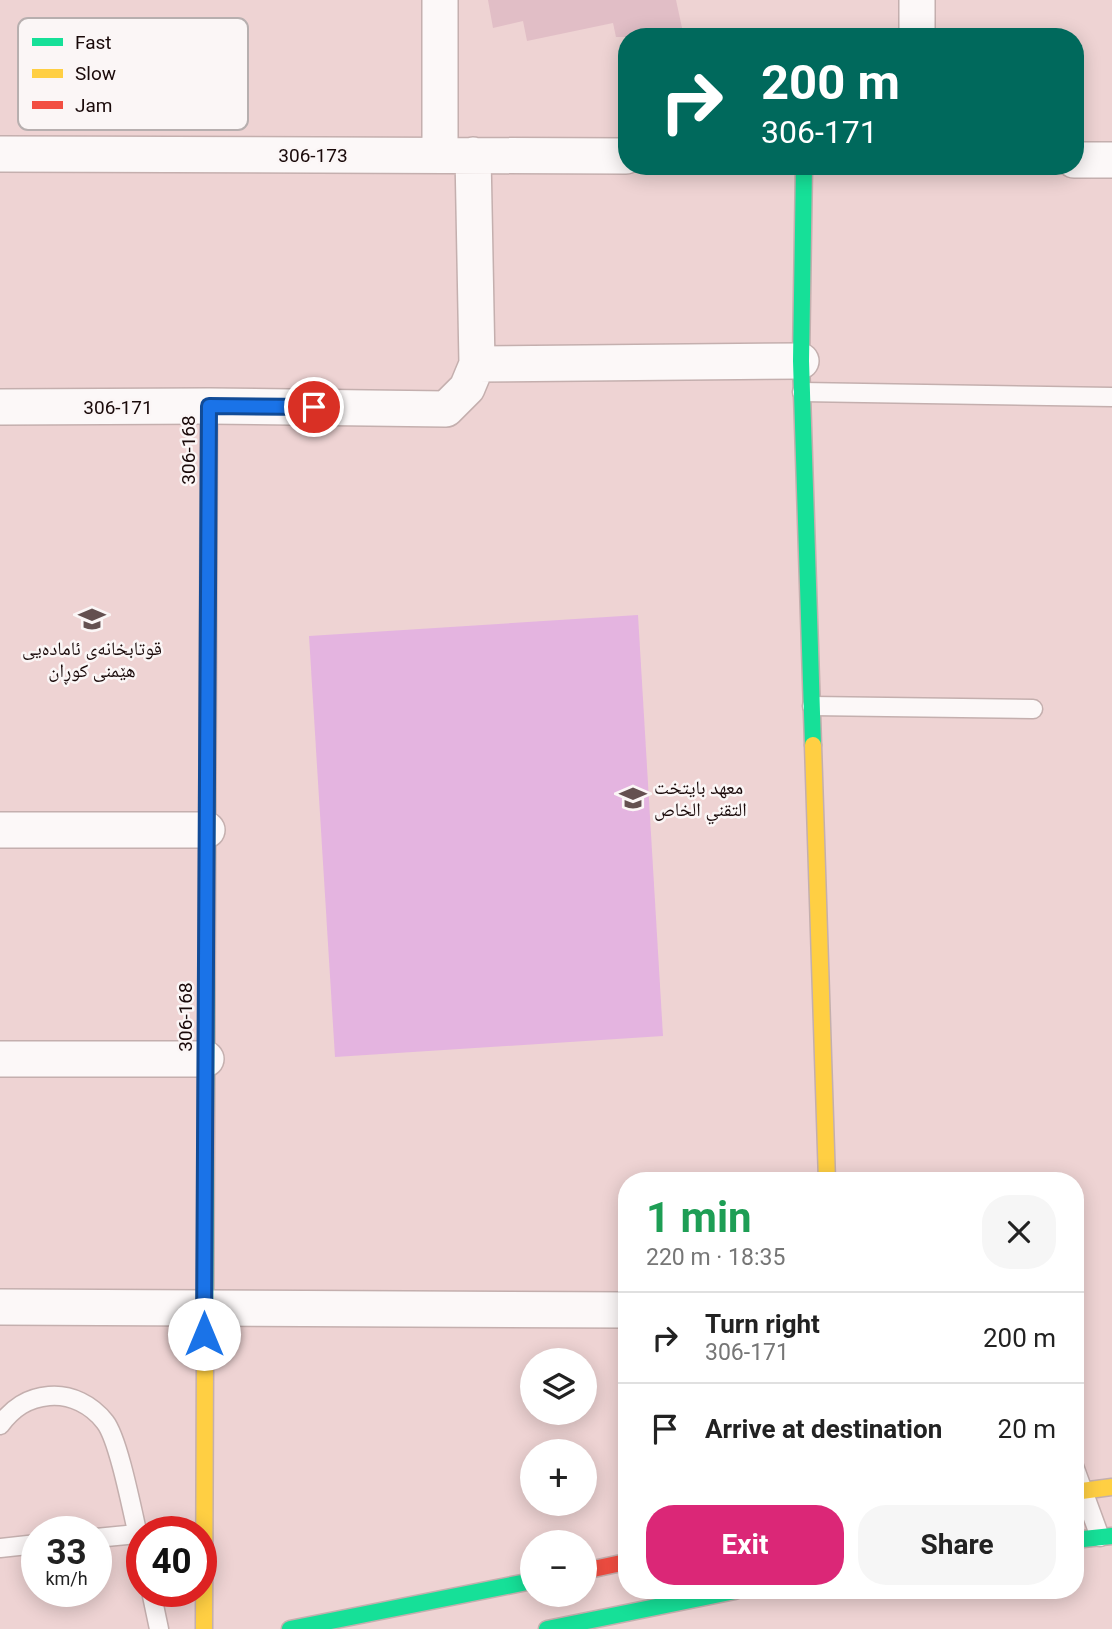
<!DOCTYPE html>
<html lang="en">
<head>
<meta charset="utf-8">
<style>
  :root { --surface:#fff; --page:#f6f6f6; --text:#222; --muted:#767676; --line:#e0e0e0; --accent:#db2777 }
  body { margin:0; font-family:Roboto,"Noto Naskh Arabic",sans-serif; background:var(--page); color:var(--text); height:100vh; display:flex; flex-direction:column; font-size:26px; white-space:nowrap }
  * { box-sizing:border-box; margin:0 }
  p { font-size:23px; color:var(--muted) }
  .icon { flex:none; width:38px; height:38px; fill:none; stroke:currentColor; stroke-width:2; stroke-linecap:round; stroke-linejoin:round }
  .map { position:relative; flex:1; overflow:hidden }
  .details { position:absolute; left:618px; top:1172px; width:466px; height:427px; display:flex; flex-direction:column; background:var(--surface); border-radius:28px; box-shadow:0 4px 18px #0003 }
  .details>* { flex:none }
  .top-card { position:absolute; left:618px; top:28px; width:466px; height:147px; border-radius:28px; box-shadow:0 4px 18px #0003; background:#00695c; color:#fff; overflow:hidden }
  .fabs { position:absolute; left:520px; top:1348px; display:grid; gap:14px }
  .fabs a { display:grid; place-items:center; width:77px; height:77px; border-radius:50%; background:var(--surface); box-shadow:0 4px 18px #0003; font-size:35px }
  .speed { position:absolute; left:21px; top:1516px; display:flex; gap:14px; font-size:35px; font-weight:700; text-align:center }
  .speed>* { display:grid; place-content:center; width:91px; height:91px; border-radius:50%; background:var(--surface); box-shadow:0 4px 18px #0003; line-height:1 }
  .speed small { font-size:18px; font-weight:400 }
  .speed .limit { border:10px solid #d22; background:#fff; color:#111 }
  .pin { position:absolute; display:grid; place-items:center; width:60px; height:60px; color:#fff; margin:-30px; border:4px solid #fff; border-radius:50%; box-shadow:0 2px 7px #0007 }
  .me { position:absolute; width:77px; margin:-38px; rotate:0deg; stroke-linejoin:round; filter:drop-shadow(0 0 5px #0008) }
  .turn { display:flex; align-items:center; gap:24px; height:147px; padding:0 28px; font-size:32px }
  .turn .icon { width:91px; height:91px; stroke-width:2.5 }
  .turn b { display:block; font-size:49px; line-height:60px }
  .round { display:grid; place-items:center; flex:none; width:74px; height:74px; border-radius:28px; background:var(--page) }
  .summary { display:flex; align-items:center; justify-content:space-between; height:119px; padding:0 28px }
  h1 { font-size:42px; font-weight:700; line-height:52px; color:#1e9e55 }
  .primary-button { display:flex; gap:14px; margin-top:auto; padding:14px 28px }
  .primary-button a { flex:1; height:80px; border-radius:28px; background:var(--accent); color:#fff; font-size:28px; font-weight:700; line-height:80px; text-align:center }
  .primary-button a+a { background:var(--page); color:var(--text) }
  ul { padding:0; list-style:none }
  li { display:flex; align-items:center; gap:21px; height:91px; padding:0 28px; border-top:2px solid var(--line) }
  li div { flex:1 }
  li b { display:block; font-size:26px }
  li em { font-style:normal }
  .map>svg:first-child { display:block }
  .green { fill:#e4b4e0 }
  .building { fill:#e1bec6 }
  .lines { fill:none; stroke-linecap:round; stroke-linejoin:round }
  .lane-casing { stroke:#c4afae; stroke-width:21 }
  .street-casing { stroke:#c4afae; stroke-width:38 }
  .fast-casing { stroke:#c4afae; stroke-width:19 }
  .slow-casing { stroke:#c4afae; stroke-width:19 }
  .jam-casing { stroke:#c4afae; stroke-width:19 }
  .lane { stroke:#fcf8f8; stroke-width:18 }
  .street { stroke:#fcf8f8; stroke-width:35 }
  .fast { stroke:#16e098; stroke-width:16 }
  .slow { stroke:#ffcf43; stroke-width:16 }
  .jam { stroke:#f24e42; stroke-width:16 }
  .route-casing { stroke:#114b97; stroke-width:18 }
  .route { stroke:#1a73e8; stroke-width:12 }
  .labels { text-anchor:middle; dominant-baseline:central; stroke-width:5; stroke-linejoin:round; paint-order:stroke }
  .street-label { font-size:19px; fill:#190909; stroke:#fbf6f6 }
  .poi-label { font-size:19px; fill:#190909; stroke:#fbf6f6 }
  .key { fill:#fbf6f6; stroke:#b7afaf; stroke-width:2 }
  .key-label { font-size:19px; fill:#190909 }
</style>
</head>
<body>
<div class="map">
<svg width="1112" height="1629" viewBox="0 0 1112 1629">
  <rect width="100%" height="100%" fill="#eed3d3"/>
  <!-- green -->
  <path class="green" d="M638,615L663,1036L335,1057L309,636Z"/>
  <!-- building -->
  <path class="building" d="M488,0H676L684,37H616L613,23L527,41L523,21L493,28Z"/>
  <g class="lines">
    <defs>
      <path id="lane" d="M802,392L1112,397
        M812,706L1033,709
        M0,1425C13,1408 27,1398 49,1396C71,1394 92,1405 105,1422C120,1441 135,1526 142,1553
        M1074,1466L1100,1537
        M96,1538L137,1534
        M0,1548L37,1544
        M151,1591L159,1629"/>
      <path id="street" d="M440,0V155
        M917,0V37
        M0,154L626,156
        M1074,160H1112
        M477,364L801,361
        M0,407L209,406L446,409L467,388L477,364L473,155
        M0,830H207
        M0,1059H206
        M0,1307L626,1310"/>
      <path id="fast" d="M804,166L801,361L813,745
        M205,1356L209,406
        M1074,1540L1112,1536
        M290,1629L532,1581
        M547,1629L735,1591"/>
      <path id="slow" d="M813,745L827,1181
        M1074,1492L1112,1487
        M204,1629L205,1356"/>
      <path id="jam" d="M584,1571L626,1562"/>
    </defs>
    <!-- lane casing -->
    <use href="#lane" class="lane-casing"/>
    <!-- street casing -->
    <use href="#street" class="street-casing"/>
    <!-- fast casing -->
    <use href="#fast" class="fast-casing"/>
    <!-- slow casing -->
    <use href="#slow" class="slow-casing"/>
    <!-- jam casing -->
    <use href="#jam" class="jam-casing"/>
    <!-- lane -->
    <use href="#lane" class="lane"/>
    <!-- street -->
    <use href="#street" class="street"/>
    <!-- fast -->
    <use href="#fast" class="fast"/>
    <!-- slow -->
    <use href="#slow" class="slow"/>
    <!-- jam -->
    <use href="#jam" class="jam"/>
  </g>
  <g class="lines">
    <defs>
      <path id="route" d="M204,1334L209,406L314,407"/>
    </defs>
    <!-- route casing -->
    <use href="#route" class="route-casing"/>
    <!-- route -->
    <use href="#route" class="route"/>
  </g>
  <!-- icons -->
  <defs>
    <symbol id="school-bare" viewBox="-9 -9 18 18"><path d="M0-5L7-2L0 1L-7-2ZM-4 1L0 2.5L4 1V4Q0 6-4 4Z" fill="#645050" stroke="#fbf6f6" stroke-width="2.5" paint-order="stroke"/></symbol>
  </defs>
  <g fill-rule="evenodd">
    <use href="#school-bare" x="73" y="600" width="38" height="38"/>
    <use href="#school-bare" x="614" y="779" width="38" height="38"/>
  </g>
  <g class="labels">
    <!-- street labels -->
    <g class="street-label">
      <text x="313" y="155">306-173</text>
      <text x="118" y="407">306-171</text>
      <text transform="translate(188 450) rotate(-90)">306-168</text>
      <text transform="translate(185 1017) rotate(-90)">306-168</text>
    </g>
    <!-- poi labels -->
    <g class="poi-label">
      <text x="92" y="648">قوتابخانەی ئامادەیی<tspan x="92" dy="22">هێمنی کوڕان</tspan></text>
      <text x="654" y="787" text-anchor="start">معهد بايتخت<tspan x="654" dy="22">التقني الخاص</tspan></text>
    </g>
  </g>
  <!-- legend -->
  <rect x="18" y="18" width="230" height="112" rx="10" class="key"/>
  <rect x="32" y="38" width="31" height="8" fill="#16e098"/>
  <rect x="32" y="69" width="31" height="9" fill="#ffcf43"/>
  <rect x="32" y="101" width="31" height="8" fill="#f24e42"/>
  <g class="key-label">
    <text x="75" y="49">Fast</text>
    <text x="75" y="80">Slow</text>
    <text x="75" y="112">Jam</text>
  </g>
</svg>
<div class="fabs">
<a><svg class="icon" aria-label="layers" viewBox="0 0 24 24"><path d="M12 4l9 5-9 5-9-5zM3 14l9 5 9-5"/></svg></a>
<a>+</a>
<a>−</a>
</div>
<div class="speed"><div>33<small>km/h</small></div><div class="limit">40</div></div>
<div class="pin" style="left:314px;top:407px;background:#d93025"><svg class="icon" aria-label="arrive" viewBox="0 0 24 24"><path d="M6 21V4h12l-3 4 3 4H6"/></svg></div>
<svg class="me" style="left:204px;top:1334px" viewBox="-20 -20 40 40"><circle r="19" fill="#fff"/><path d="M0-13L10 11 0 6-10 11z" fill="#1a73e8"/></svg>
<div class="top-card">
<div class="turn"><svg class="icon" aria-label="right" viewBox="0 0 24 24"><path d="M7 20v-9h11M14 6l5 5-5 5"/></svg><div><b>200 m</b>306-171</div></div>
</div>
<section class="details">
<div class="summary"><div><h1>1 min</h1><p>220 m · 18:35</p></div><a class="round"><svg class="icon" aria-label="close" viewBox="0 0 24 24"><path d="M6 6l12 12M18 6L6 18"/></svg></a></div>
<ul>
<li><svg class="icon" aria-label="right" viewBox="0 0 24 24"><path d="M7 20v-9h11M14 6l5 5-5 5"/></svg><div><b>Turn right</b><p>306-171</p></div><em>200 m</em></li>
<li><svg class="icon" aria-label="arrive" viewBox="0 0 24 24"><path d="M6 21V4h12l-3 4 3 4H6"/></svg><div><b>Arrive at destination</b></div><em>20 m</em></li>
</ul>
<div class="primary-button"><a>Exit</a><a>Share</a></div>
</section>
</div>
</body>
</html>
